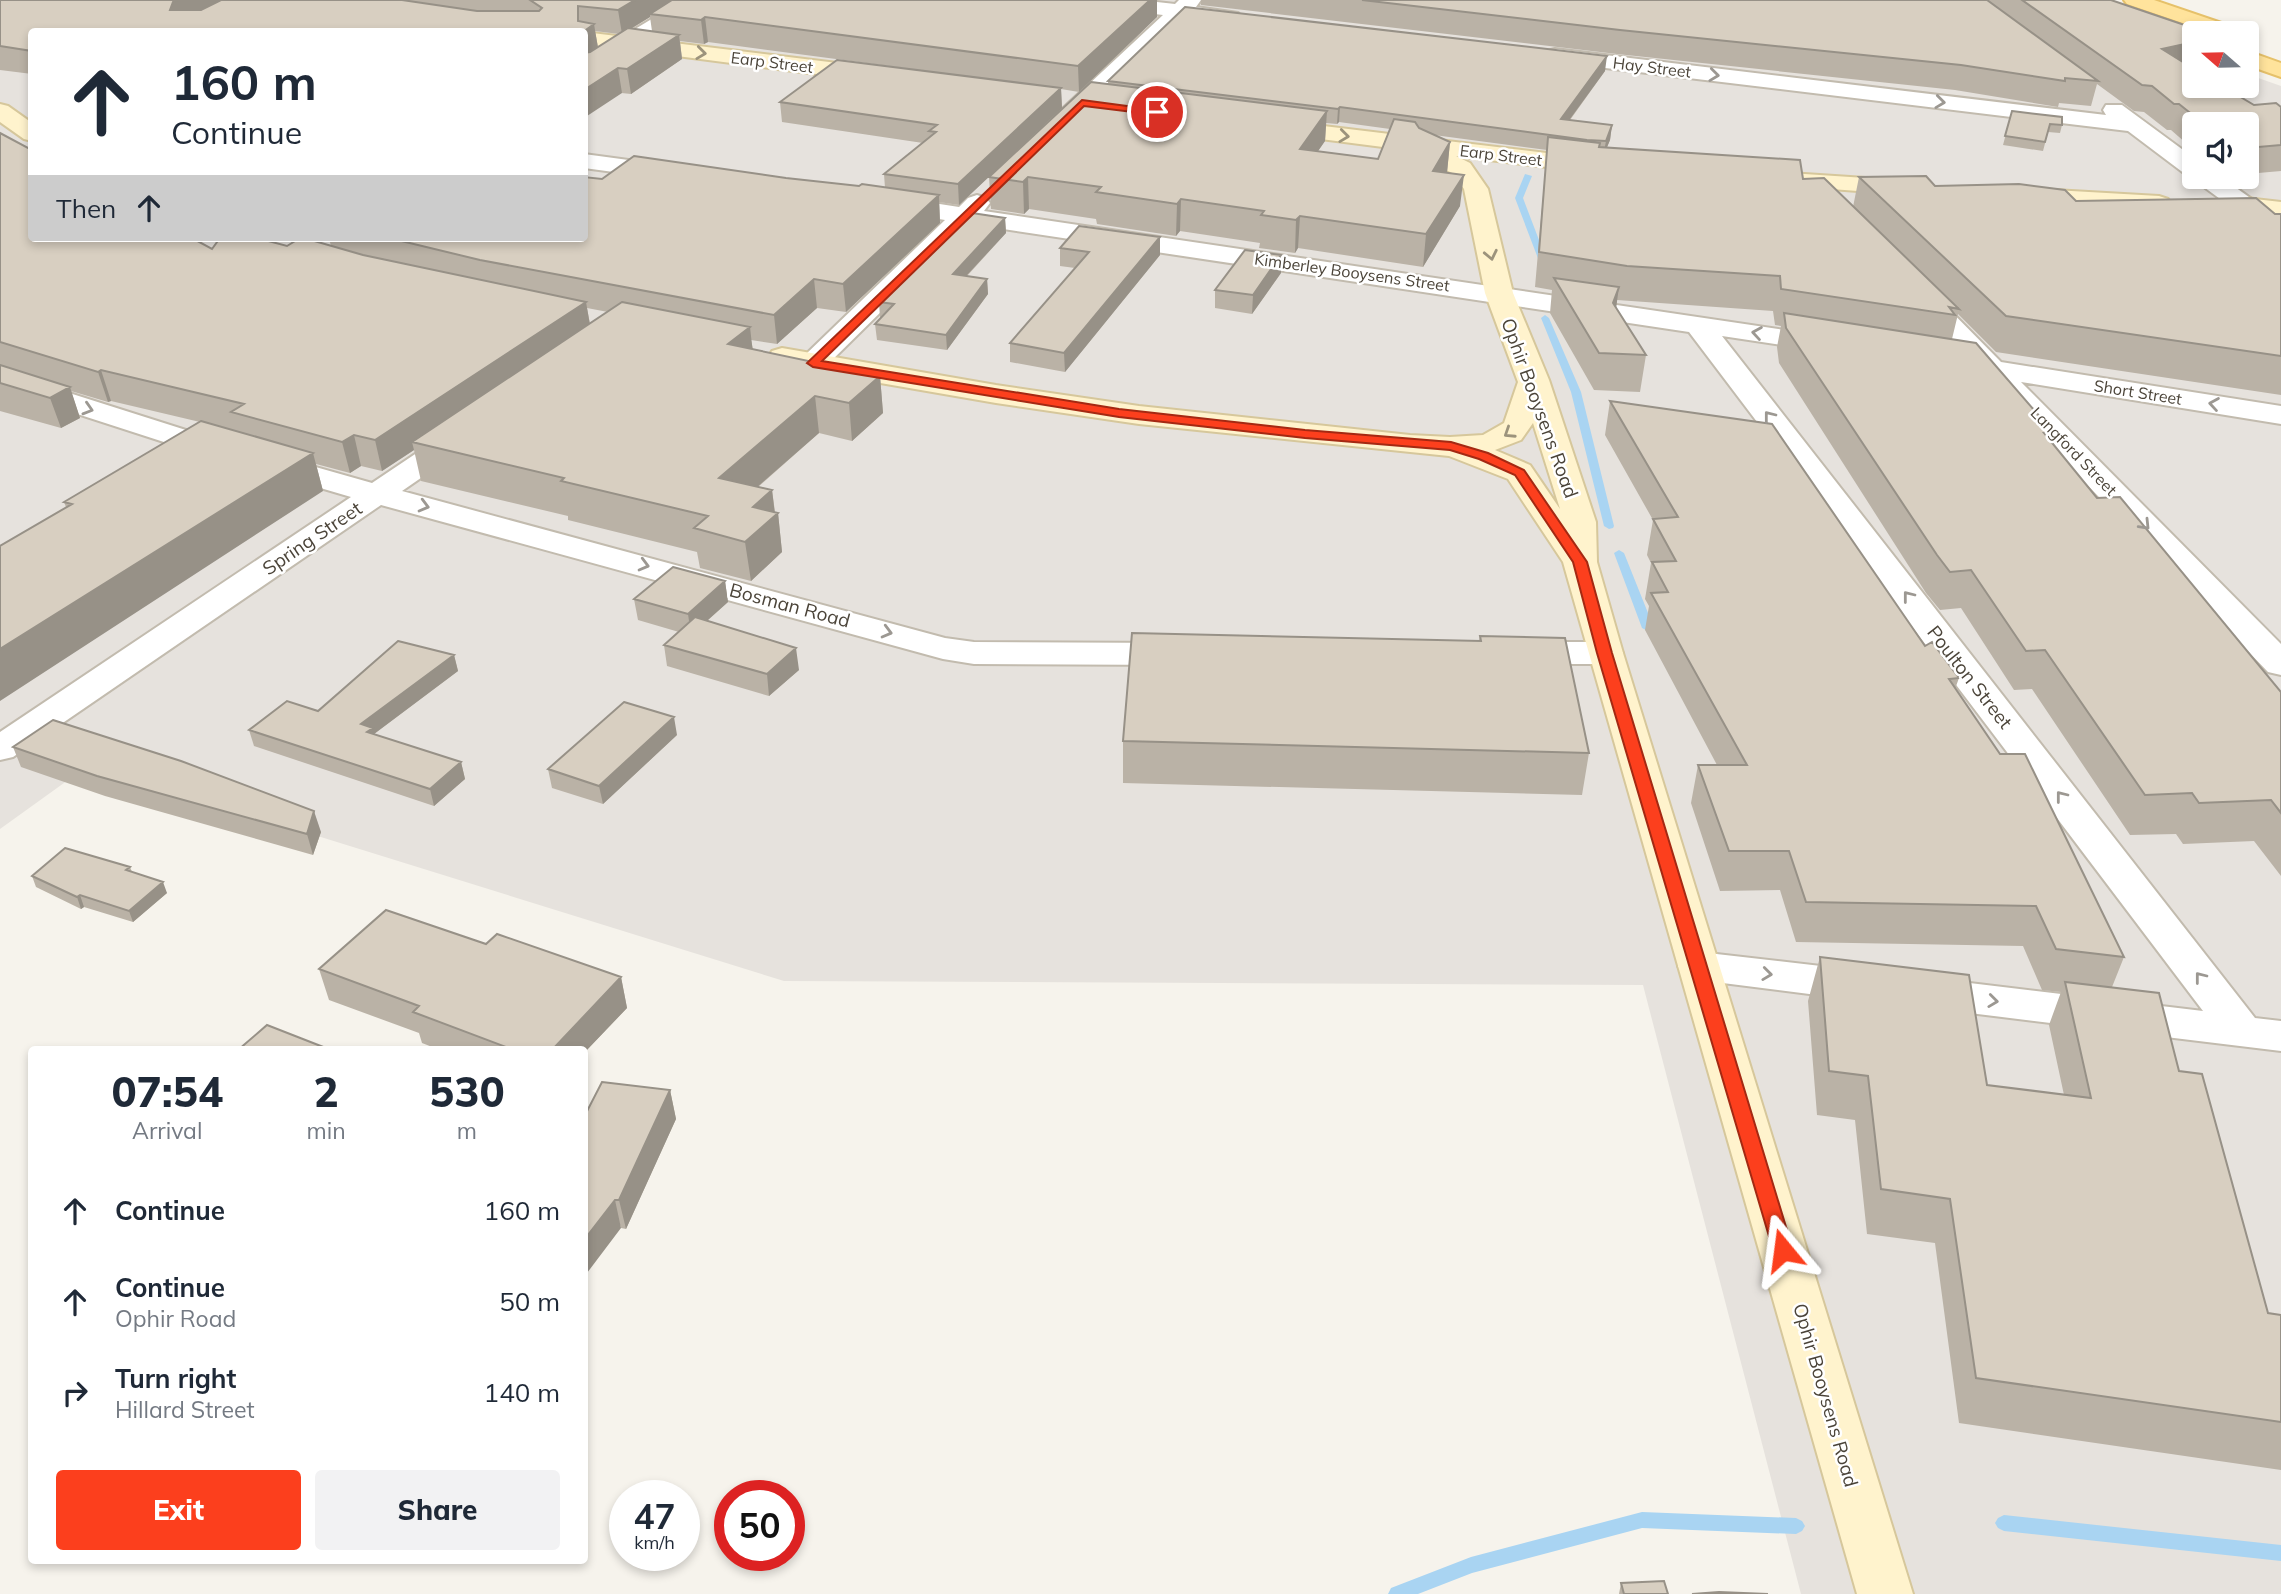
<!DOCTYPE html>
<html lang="en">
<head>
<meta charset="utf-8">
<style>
  :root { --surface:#fff; --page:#f2f2f3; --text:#1f2937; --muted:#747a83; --accent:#fc3f1d }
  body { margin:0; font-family:Mulish,sans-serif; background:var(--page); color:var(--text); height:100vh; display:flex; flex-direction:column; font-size:26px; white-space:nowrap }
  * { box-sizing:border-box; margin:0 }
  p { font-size:23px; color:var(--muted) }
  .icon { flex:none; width:38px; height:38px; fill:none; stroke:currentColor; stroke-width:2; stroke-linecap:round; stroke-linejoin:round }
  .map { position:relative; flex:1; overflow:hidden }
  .drawer { position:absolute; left:28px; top:1046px; width:560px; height:518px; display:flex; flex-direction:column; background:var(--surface); border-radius:7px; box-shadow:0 4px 10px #0003 }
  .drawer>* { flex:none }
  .banner { position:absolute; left:28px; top:28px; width:560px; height:214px; border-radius:7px; box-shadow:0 4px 10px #0003; background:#fff; color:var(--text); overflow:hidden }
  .needle { width:46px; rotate:290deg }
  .controls { position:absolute; left:2182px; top:21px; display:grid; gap:14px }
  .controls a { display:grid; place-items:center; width:77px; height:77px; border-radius:7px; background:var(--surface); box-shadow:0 4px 10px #0003; font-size:35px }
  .speed { position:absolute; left:609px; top:1480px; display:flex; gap:14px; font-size:35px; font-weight:700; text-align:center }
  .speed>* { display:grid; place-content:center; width:91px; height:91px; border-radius:50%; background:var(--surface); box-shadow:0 4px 10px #0003; line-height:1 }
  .speed small { font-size:18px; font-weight:400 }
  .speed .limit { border:10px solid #d22; background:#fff; color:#111 }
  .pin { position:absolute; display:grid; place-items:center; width:60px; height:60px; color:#fff; margin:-30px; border:4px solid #fff; border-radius:50%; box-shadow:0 2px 7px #0007 }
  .me { position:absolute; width:77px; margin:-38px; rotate:344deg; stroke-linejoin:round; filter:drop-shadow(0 0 5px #0008) }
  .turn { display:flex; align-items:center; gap:24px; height:147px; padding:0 28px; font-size:32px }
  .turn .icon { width:91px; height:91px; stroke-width:2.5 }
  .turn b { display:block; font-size:49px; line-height:60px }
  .then { display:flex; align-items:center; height:66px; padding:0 28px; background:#0003; gap:14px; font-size:26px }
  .eta { display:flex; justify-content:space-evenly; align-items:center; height:119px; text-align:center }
  .eta b { font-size:42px; font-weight:800; line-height:49px }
  .button { display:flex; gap:14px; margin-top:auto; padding:14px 28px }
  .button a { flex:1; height:80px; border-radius:7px; background:var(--accent); color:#fff; font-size:28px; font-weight:800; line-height:80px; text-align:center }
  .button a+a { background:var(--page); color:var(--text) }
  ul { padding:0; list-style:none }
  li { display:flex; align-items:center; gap:21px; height:91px; padding:0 28px }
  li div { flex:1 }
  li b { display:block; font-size:26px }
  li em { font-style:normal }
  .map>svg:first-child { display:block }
  .industrial { fill:#e6e2dd; fill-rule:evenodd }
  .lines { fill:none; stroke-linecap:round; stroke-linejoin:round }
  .stream { fill:#a9d4f2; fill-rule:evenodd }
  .street-casing { stroke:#c2bbae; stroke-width:4 }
  .secondary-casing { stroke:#d6c79b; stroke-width:4 }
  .primary-casing { stroke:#e6c16a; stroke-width:4 }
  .street { fill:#fff; fill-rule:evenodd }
  .secondary { fill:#fff3cd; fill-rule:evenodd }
  .primary { fill:#ffe39c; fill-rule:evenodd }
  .wall { fill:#bab2a6; fill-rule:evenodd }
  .shaded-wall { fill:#979187 }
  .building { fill:#d8cfc1; stroke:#979187; stroke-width:2 }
  .oneway { stroke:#9c937c }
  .oneway2 { stroke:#9c9892 }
  .route { fill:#fc3f1d; stroke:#a42913; stroke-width:2 }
  .labels { text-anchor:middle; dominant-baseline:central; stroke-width:5; stroke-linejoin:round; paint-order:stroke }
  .far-street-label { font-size:16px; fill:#4b4439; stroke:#fff }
  .street-label { font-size:19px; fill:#4b4439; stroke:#fff }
</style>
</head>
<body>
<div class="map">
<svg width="2281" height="1594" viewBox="0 0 2281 1594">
  <rect width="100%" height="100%" fill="#f6f3ec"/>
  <!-- industrial -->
  <path class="industrial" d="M0,0H2036L2194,56V86H2247V74L2281,86V1594H1801L1643,985L784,981L89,765L0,829ZM32,32H584V238H32ZM2194,124H2247V177H2194Z"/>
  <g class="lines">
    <!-- stream -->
    <path class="stream" d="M1525,174L1532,176L1523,198L1547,261L1543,264L1539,261L1515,198Z
      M1545,315L1549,318L1581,392L1614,526L1613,528L1609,529L1604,526L1571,392L1541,318Z
      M1619,550L1624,553L1654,628L1652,630L1648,631L1642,628L1614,553Z
      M1642,1512L1796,1518L1802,1521L1805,1526L1802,1531L1796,1534L1642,1528L1472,1573L1418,1594H1388L1391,1588L1471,1557Z
      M2004,1515L2281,1545V1561L2004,1531L1998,1528L1995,1523L1998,1518Z"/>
    <defs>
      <path id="street" d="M683,0H707L592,75L584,76V60Z
        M1077,0H1139L1175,4L1179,0H1201L1196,7L1238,13L1241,17L1238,21L1231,23L1184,18L1074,123H1058L1054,118L1058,113L1163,15L1087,6L1080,4Z
        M1555,49L2106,115L2103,110L2106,105H2122L2194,158V177H2221L2281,220V240L2272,237L2197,182L2194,177V176L2185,174L2128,131L1547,61L1544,56L1547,51Z
        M584,154L673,166L682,168L685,173L682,178L673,180L584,168Z
        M977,195L986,198L990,203L984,211L1839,338L1843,344L1839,350L1829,352L1722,336L2255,1018L2281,1021V1051L1920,1007L1905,1002L1899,992L1905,982L1920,977L2203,1011L1689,332L970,224L823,369L813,372L803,369L799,363L803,357L945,220L879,209L875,204L879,199L888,196L959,207L968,198Z
        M1917,285L1927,287L2001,362L2281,406V424L2021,382L2281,644V675L2268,672L1982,376L1938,368L1934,362L1938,356L1948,353L1963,356L1903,293L1907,287Z
        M0,371L189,431L372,483L451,430L462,427L473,430L477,436L473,442L402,491L945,638L974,642L1182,643L1194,647L1200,654L1194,661L1182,665L974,664L943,659L381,505L13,757L0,760V732L351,497L167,443L0,389Z
        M1515,642H1605L1617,646L1623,653L1617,660L1605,664H1515L1503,660L1497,653L1503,646Z
        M1699,952L1864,971L1879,976L1885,986L1879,996L1864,1001L1699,980L1684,976L1678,966L1684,956Z"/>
      <path id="secondary" d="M584,32L878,68L886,70L889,75L886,80L878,82L584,44Z
        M0,104L8,106L32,123V141L24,139L0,122Z
        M1274,120L1596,159L1605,161L1608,166L1605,171L1596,173L1456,156L1470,163L1488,189L1513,293L1549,380L1596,522L1597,562L1623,653L1913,1594H1857L1563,562L1508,479L1449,456L1139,424L996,403L782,366L772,363L768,357L772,351L782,348L996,385L1139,406L1410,435L1450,437L1483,435L1504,423L1518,382L1485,293L1464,189L1452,173L1418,156L1414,151L1266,132L1262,127L1266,122ZM1533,423L1560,509L1530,465L1495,450L1521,440Z
        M1775,172L1911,181L1920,183L1923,188L1920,193L1911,195L1766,184L1763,179L1766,174Z
        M2020,188L2159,196L2168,199L2172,204L2168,209L2159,212L2011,200L2008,195L2011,190Z
        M2246,198L2281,202V218L2208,213L2204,208L2208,203Z"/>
      <path id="primary" d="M2124,0H2154L2239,29L2243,33H2212L2127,4Z
        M2247,51L2281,63V77L2247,65Z"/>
    </defs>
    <!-- street casing -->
    <use href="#street" class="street-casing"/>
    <!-- secondary casing -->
    <use href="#secondary" class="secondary-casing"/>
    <!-- primary casing -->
    <use href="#primary" class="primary-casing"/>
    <!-- street -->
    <use href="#street" class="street"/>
    <!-- secondary -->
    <use href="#secondary" class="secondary"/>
    <!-- primary -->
    <use href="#primary" class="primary"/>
  </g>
  <!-- wall -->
  <path class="wall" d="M0,0H1157V17L1079,92L1061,89L1062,108L959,205L939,202L940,223L846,312L817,308L777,344L751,340L753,349L880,376L883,413L852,441L819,433L758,487L772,490L775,512L778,513L782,552L751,581L700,568L697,552L568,520V516L421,481L414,450L382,471L361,466L350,473L316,464L323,491L66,507L64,502L200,422L111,401L108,402L71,391L80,418L61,428L0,411V133L212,249L331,246L329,238H584L602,179L786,178L859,186L885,188L884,174L923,143L782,122L780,102L942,73L708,42L704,44L680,41L682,59L631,94L32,32V74L0,70ZM650,17L652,31L631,29ZM595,31L619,34L598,47ZM587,308L608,312L590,324Z
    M1201,0H2111L2194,65L2190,66L2254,105L2281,107V171L2247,174V124H2194V150L2171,130H2167L2144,112L2134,111L2097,84L2091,106L2059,103L2058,107L1955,90L1617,54L1201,5Z
    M1605,71L1570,120L1612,125L1610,140L1607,147L1803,179L1853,207L1859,177L2076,201L2281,214V395L1996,352L1958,314L1952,339L2054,433L2051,442L2097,498L2281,692V876L2254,841L2183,844L2176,834L2130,835L2032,689L2014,690L1961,608L1940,610L1926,593L1779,363L1777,347L1781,326L1775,325L1773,311L1617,300L1616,307L1646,355L1640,392L1594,390L1550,313L1552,290L1535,287L1547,150L1434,135L1450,142L1447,172L1460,206L1423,267L1298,248L1295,253L1259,248L1260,243L1180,231L1176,236L1097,224L1096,219L1029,209L1024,214L991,209L989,177L1108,84V81ZM1339,122L1390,129L1378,159L1318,151L1325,141L1326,123L1337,124Z
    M2012,111L2062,125L2060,133L2048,132L2043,151L2003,145Z
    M1005,218L1006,233L967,276L987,279L988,294L947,350L877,340L875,324L881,318H880L879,302Z
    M1060,248L1160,255L1065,372L1010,362V343L1075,268L1060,266Z
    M1281,273L1252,314L1215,308V290Z
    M1610,401L1925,646L1959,678L1955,689L2124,957L2112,987L2179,1071L2268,1313L2281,1315V1470L1959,1423L1935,1243L1867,1234L1855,1120L1817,1115L1808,1001L1820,957L1987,1085L2064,1095L2049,1025L2061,992L2042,990L2023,946L1796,942L1780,890L1720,891L1691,803L1698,765H1717L1645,630L1649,606L1645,599L1651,563L1647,555L1653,520L1605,435Z
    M725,581L728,602L707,621L799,670L769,696L667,666L664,645L679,632L638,620L634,599Z
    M1480,636L1589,753L1582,795L1123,783V741L1479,641Z
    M454,655L458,671L374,734L375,735L461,762L465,779L434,806L254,746L249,730L318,711Z
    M677,735L603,804L552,788L548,769Z
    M13,747L321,832L313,855L105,796L21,767Z
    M130,867L132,872L167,893L133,922L84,907L81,909L36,887L32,876Z
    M486,944L621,977L627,1008L584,1053V1050H440L422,1043L419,1033L329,1000L319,969Z
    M670,1090L676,1119L626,1229L621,1228L584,1117Z
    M1621,1583L1668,1594H1619Z"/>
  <!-- shaded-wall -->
  <path class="shaded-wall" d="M177,0H232L180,26L170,10L173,2Z
    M635,0H678L650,14V17L622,34L618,10Z
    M1150,0H1157V17L1079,92L1078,66Z
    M705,17L708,42L704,44L701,20Z
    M594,24L598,48L584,58V32H583Z
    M679,35L682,59L631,94L627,69Z
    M2194,42V65L2155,73L2162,49Z
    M1607,56L1605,71L1559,134L1561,119Z
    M618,68L622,93L584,118V90Z
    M1061,88L1062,108L959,205L958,184Z
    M1340,107L1339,122L1337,124L1338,109Z
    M1327,111L1325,141L1298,180L1300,149Z
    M1612,125L1610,140L1603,157L1606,141Z
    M1450,142L1447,173L1433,171Z
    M1464,175L1460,206L1423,267L1426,234Z
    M1028,177L1029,209L1024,214L1023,182Z
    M939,195L940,223L846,312L843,284Z
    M1181,199L1180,231L1176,236L1177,204Z
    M1300,216L1298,248L1295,253L1296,220Z
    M1005,218L1006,233L954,289L953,274Z
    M1160,237V255L1065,372L1064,353Z
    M1281,255V273L1252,314L1253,295Z
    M814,279L817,308L777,344L774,315Z
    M987,279L988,294L947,350L946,335Z
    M1619,287L1614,323L1613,303Z
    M586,302L591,331L412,442L414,450L382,471L375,440Z
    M750,327L754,363L728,344Z
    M101,370L111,401L108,402L98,372Z
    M880,376L883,413L852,441L849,403Z
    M70,387L80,418L61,428L50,398Z
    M815,396L819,433L724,516L719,478Z
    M354,435L361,466L350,473L342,442Z
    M313,453L323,491L0,701V649Z
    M772,490L775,515L778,513L782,552L751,581L745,542L753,507Z
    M725,581L728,602L691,635L688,614Z
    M796,648L799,670L769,696L767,674Z
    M454,655L458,671L374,734L377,744L361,724Z
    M674,717L677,735L603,804L599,786Z
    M461,762L465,779L434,806L430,789Z
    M314,811L321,832L313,855L307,834Z
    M163,882L167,893L133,922L129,911Z
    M80,895L84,907L81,909L77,897Z
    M621,977L627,1008L584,1053V1050H552Z
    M670,1090L676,1119L626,1229L619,1200Z
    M615,1200L621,1228L584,1277V1240Z"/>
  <!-- building -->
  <path class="building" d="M0,0H177L173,2L170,10H201L221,0H402L477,11H539L542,8L530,0H635L618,10L578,6V21L594,24L583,32H32V51L0,46Z
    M672,0H1150L1078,66L705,17L701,20L650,14Z
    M1362,0H1987L2098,81L2065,78V81L1961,65L1620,30Z
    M2022,0H2111L2208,33H2194V42L2162,49L2194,69V86H2222L2254,105L2276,103L2281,107V145L2247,148V124H2204L2179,104H2174L2152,86L2142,85Z
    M1185,7L1607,56L1561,119L1612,125L1606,141L1587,140L1340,107L1338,109L1108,81Z
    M628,28L679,35L627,69L618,68L584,90V53L590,52Z
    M837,60L1061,88L958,184L884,174L936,132L929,131L937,125L780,102Z
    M1091,82L1327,111L1300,149L1378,159L1394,119L1415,122L1419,128L1450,142L1433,171L1464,175L1426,234L1300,216L1296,220L1261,215L1264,211L1181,199L1177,204L1096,192L1101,187L1028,177L1023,182L989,177Z
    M2012,111L2062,117V125L2050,124L2045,142L2005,136Z
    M0,133L32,150V238H192L212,249L220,238H257L287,246L300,238H304L363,255L586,302L375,440L354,435L342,442L231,412L244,404L101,370L98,372L0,342Z
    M1548,137L1600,143L1599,147L1800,160L1803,179L1824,178L1959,309L1949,307L1955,315L1781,289L1780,276L1627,266L1539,252Z
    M634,156L786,178L859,186L862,184L939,195L843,284L814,279L774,315L480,260L389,238H584V177L602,179Z
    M1926,176L1935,186L2019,184L2065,190L2076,201L2256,198L2275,214H2281V356L2006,316L1859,177Z
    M972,213L1005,218L953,274L987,279L946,335L875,324L894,304L879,302Z
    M1079,226L1160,237L1064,353L1010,343L1089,252L1060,248Z
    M1245,250L1281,255L1253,295L1215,290Z
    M1554,278L1619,287L1613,303L1646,355L1599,353Z
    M622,302L750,327L728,344L880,376L849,403L815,396L719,478L772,490L753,507L778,513L745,542L694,528L708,516L561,481L564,478L412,442Z
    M1784,313L1976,343L2054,433H2044L2097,498L2120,497L2281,692V813L2271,800L2199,803L2192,793L2145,795L2045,650L2026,651L1971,570L1950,572L1937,555L1786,328Z
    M0,365L70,387L50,398L0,383Z
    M1610,401L1772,424L1925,646L1932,642L1959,678L1949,679L2000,754H2025L2124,957L2056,949L2036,906L1806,902L1789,851H1729L1698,765H1747L1651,593L1668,592L1652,562L1676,561L1653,519L1678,517Z
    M201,421L313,453L0,649V546L72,504L64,502Z
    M673,567L725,581L688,614L634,599Z
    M695,617L796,648L767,674L664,645Z
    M1132,633L1481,641L1480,636L1565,638L1589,753L1123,741Z
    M398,641L454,655L361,724L373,728L367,732L461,762L430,789L249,730L287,701L318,711Z
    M624,702L674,717L599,786L548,769Z
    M53,720L181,761L314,811L307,834L97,776L13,747Z
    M65,848L130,867L126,870L163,882L129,911L80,895L77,897L32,876Z
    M386,910L486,944L497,934L621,977L552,1050H514L413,1012L419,1006L319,969Z
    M1820,957L1969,975L1987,1085L2091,1098L2065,982L2159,993L2179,1071L2202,1074L2268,1313L2281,1315V1422L1976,1378L1950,1199L1881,1189L1868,1076L1829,1071Z
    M267,1025L331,1050H238Z
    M602,1082L670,1090L619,1200H615L584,1240V1117Z
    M1664,1581L1668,1594H1624L1621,1583Z
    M1719,1592L1768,1594H1692Z"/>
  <!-- one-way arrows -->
  <defs><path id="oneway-chevron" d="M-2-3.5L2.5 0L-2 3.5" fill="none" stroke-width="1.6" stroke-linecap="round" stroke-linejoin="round" transform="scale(1.75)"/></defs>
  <g class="oneway">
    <use href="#oneway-chevron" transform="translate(701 53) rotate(7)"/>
    <use href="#oneway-chevron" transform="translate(1344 136) rotate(7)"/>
    <use href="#oneway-chevron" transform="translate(1491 255) rotate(78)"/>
    <use href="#oneway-chevron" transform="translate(1509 433) rotate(147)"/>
  </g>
  <g class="oneway2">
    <use href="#oneway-chevron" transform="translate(1714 75) rotate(7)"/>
    <use href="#oneway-chevron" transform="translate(1940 102) rotate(7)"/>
    <use href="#oneway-chevron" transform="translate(1757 333) rotate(-171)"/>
    <use href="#oneway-chevron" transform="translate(2214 404) rotate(-171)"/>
    <use href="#oneway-chevron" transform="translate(88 409) rotate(17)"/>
    <use href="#oneway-chevron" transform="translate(1769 416) rotate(-128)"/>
    <use href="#oneway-chevron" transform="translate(424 506) rotate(15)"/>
    <use href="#oneway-chevron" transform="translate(2145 525) rotate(46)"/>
    <use href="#oneway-chevron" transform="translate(644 565) rotate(15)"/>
    <use href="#oneway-chevron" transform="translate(1908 596) rotate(-128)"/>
    <use href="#oneway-chevron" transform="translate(887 632) rotate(15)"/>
    <use href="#oneway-chevron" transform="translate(2061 796) rotate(-128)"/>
    <use href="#oneway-chevron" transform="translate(1767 974) rotate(7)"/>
    <use href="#oneway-chevron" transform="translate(2200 977) rotate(-128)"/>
    <use href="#oneway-chevron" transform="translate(1993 1001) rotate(7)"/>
  </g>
  <!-- route -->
  <path class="route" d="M1082,100L1157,110L1161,112L1157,115L1084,106L822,361L1119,409L1305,430L1451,442L1488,453L1524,470L1587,562L1612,653L1793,1250L1790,1256L1783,1258L1776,1256L1773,1250L1597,653L1573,562L1515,475L1479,459L1450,450L1305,438L1119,417L813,367L807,363Z"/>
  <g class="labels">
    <!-- far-street labels -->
    <g class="far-street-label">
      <text transform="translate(772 62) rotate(7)">Earp Street</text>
      <text transform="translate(1652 67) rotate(7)">Hay Street</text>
      <text transform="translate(1501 155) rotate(7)">Earp Street</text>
      <text transform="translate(1352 272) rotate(8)">Kimberley Booysens Street</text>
      <text transform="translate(2138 392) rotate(9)">Short Street</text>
      <text transform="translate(2074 451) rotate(46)">Langford Street</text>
    </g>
    <!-- street labels -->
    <g class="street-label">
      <text transform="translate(1540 408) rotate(70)">Ophir Booysens Road</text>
      <text transform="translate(312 538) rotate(-34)">Spring Street</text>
      <text transform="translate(790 605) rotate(15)">Bosman Road</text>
      <text transform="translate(1970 677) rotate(52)">Poulton Street</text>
      <text transform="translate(1826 1395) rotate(74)">Ophir Booysens Road</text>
    </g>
  </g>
</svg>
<div class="controls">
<a><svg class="needle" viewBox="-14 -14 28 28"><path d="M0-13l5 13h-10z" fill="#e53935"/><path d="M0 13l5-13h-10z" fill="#747a83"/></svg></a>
<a><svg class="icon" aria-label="sound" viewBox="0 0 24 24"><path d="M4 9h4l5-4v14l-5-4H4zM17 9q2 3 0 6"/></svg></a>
</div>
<div class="speed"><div>47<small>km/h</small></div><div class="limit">50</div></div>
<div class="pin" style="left:1157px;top:112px;background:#d93025"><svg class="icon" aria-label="arrive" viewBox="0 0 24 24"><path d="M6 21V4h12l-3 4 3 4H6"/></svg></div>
<svg class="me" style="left:1783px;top:1250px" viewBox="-20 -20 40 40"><path d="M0-17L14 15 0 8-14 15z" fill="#fc3f1d" stroke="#fff" stroke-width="4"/></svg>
<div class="banner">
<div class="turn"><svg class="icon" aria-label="ahead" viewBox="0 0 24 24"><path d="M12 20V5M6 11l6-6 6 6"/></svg><div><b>160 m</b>Continue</div></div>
<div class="then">Then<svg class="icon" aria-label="ahead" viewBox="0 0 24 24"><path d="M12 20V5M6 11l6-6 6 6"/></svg></div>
</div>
<section class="drawer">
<div class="eta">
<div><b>07:54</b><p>Arrival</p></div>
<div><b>2</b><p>min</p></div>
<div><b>530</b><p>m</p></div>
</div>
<ul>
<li><svg class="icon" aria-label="ahead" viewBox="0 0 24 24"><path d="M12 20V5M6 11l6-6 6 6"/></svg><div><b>Continue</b></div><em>160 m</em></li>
<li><svg class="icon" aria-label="ahead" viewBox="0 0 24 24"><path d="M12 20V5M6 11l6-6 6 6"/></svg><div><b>Continue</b><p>Ophir Road</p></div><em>50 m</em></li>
<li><svg class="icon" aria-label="right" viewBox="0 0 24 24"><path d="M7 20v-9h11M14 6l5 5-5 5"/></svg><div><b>Turn right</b><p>Hillard Street</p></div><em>140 m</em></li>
</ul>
<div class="button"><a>Exit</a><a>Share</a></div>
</section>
</div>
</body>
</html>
